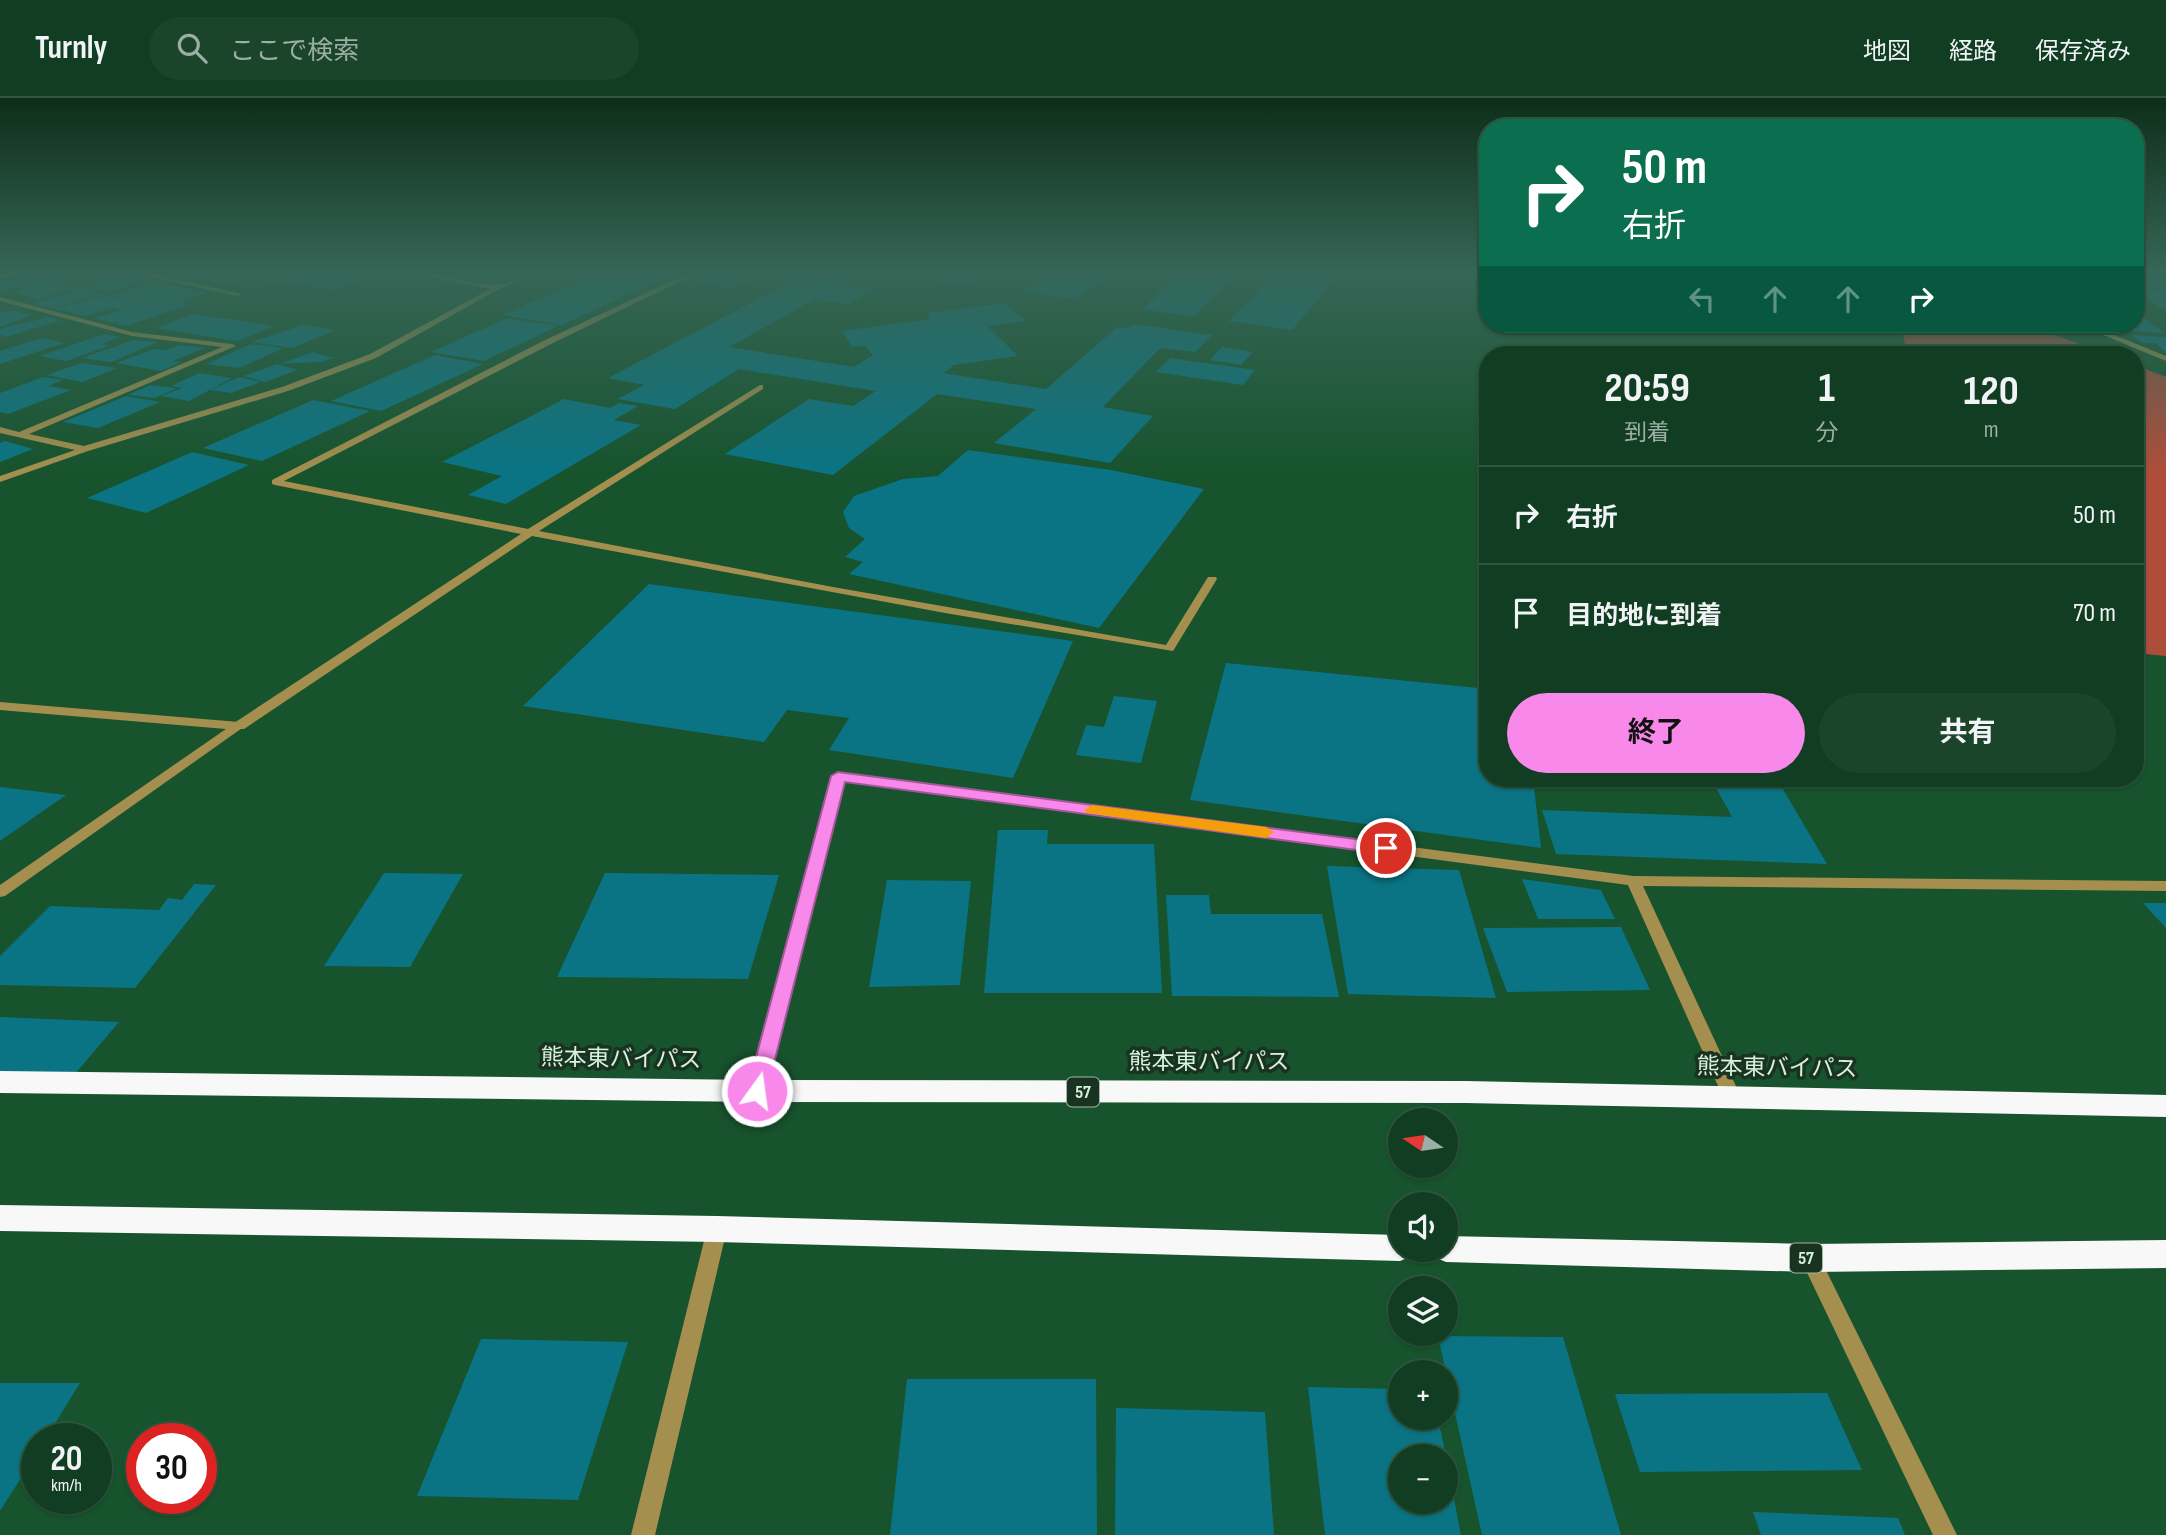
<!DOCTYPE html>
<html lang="ja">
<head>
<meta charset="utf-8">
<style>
  :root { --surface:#113e22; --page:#1a452a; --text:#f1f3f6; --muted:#9caea5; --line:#305740; --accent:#f888ea }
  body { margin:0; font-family:"Sofia Sans Condensed","Noto Sans JP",sans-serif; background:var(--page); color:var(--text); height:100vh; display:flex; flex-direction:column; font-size:26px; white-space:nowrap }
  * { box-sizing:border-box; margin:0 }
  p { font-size:23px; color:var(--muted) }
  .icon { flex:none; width:38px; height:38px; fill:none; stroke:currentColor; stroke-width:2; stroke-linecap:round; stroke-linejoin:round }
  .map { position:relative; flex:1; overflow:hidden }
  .side { position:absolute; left:1479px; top:248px; width:665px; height:441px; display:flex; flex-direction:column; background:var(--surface); border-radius:28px; box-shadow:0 2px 5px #0004,0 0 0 2px var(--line) }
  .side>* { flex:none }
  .banner { position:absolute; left:1479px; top:21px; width:665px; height:214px; border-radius:28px; box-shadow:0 2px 5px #0004,0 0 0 2px var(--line); background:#0b6e4f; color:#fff; overflow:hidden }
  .needle { width:46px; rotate:283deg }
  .tools { position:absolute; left:1388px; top:1010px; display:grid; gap:14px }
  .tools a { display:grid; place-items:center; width:70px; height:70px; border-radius:50%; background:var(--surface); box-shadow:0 2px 5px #0004,0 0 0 2px var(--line); font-size:35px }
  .speed { position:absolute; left:21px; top:1325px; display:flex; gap:14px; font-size:35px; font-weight:700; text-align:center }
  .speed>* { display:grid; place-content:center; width:91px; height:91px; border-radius:50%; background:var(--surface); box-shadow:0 2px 5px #0004,0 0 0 2px var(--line); line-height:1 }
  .speed small { font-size:18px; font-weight:400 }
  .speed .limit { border:10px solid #d22; background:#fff; color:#111 }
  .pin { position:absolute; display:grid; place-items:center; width:60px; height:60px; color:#fff; margin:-30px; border:4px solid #fff; border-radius:50%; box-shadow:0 2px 7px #0007 }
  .me { position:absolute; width:77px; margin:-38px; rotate:14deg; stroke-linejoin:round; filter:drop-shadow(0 0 5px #0008) }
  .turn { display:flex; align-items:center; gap:24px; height:147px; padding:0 28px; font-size:32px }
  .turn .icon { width:91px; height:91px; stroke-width:2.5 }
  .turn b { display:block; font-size:49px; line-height:60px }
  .lanes { display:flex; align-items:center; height:66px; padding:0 28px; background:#0003; justify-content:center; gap:35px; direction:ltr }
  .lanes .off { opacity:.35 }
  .eta { display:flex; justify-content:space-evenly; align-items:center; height:119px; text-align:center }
  .eta b { font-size:42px; font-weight:700; line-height:49px }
  .cta { display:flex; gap:14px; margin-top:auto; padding:14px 28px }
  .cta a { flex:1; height:80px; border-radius:42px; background:var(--accent); color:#111; font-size:28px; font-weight:700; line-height:80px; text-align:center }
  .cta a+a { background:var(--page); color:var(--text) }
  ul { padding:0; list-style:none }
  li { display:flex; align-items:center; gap:21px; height:98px; padding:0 28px; border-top:2px solid var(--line) }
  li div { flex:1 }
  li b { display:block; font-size:26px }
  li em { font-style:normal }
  header { display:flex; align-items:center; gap:42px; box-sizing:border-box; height:98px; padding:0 35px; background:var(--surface); border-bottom:2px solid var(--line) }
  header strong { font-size:33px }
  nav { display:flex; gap:38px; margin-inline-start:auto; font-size:24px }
  .search { width:490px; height:63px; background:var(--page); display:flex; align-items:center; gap:18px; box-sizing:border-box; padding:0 24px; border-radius:38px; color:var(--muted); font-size:26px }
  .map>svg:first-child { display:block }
  .green { fill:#af4d3b }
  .building { fill:#0a7484 }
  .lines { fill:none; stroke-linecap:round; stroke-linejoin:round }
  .lane { fill:#a58f4e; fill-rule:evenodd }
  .street { fill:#a58f4e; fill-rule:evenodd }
  .highway { fill:#f8f8f8; fill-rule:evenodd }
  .route { fill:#f888ea; stroke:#a15898; stroke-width:2 }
  .slow { fill:#f59e0b }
  .labels { text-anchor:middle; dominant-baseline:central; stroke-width:7; stroke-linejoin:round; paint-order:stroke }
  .shield { fill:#1a3221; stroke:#9db9a3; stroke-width:2 }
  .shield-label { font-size:18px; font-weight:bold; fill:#d5f3db }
  .near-street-label { font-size:23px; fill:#d5f3db; stroke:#1a3221 }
</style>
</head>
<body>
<header>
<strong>Turnly</strong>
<div class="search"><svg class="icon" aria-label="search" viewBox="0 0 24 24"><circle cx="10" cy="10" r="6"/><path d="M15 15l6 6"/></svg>ここで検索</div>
<nav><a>地図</a><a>経路</a><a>保存済み</a></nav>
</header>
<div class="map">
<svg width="2166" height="1437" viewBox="0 0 2166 1437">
  <rect width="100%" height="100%" fill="#17532d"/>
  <!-- green -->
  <path class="green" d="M1901,226H2026L2108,257H1907Z
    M2135,267L2166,279V558L2135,555Z"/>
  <!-- building -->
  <path class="building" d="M43,174H86L58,183L29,178L75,190L37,201L13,195L39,187L27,190L19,188L5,192L12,194L0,197V185Z
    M190,174H224V175L201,181L161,175Z
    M233,174L260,175L225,186L206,182Z
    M290,174H329L326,175H329L302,186L268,183Z
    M342,174L378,175L331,192L304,187Z
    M601,174H675L562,227L502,217Z
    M715,174H764L731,190L694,184Z
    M921,174H990L971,186L914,179Z
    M1049,174H1111L1076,201L1021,194Z
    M1180,174H1238L1194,218L1142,212Z
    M1277,174H1341L1292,232L1229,223Z
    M125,177L148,183L107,195L84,189Z
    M2135,177L2166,179V191L2139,189L2135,187Z
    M800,179L876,190L849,206L815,201L729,249L854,269L873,257L865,248L852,249L842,233L930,221L927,215L1004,205L1026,223L987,228L1018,258L954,267L943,275L1046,291L1117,229L1128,230L1133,226L1212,237L1195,254L1160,250L1103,309L1153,318L1110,365L994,345L1036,311L937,296L833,377L725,356L809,301L853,308L876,293L739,271L675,311L618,301L644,287L608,280Z
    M157,184L207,195L179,204L190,206L126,228L94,220L121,212L114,209L85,218L52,210L109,198L170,211L111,197Z
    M81,190L105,197L48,210L33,206Z
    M2135,191L2166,192V210H2161Z
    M10,212L32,217L0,229V215Z
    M2135,213L2164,235L2109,232L2102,226H2135Z
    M193,216L274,228L237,243L156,230Z
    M48,219L61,222L6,239L0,237V231Z
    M507,220L558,228L484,263L431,254Z
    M302,227L335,232L292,250L252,244Z
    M104,236L119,239L102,246L109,248L66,263L40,258Z
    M2132,237L2166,239V254L2155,245H2142Z
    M41,240L64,245L0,266V253Z
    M134,242L158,244L112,264L81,260Z
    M251,246L284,250L239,270L206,266Z
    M180,247L204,250L173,263L182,264L161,273L116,265L154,251L166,252Z
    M1222,249L1253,254L1241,267L1210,262Z
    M313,254L333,260L321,264L280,266Z
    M435,257L483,266L381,313L331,303Z
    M1170,260L1255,272L1243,287L1156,274Z
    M81,265L117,270L82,284L47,277Z
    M277,266L297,272L265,284L244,278Z
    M199,275L232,280L189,303L161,298L182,290L171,288Z
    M43,279L63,282L48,288L71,292L8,316L0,314V295Z
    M239,279L261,284L231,295L210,292Z
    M150,287L177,290L155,300L128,297Z
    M126,298L160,304L98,330L63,324Z
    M564,301L610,310L619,305L638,308L614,322L641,327L506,406L468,397L502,378L442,364Z
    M313,302L370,313L262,363L203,350Z
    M5,343L33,351L0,364V345Z
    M968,352L1111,372L1204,391L1099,530L849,476L863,464L845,459L865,441L849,430L843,414L854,398L903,381L938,378Z
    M192,354L249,367L146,415L87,400Z
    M649,486L1073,543L1013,680L829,652L849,620L787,612L764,644L523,608Z
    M1226,565L1488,591V681H1533L1541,750L1190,702Z
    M1114,598L1157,603L1141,665L1076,657L1086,627L1104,629Z
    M1694,681H1777L1827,766L1556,756L1542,712L1732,719L1714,686L1696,685Z
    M1903,681H1981L1986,687L1905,684Z
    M0,689L66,697L0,743Z
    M998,732H1048L1047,746H1154L1162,895H984Z
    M1327,768L1459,772L1496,900L1348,896Z
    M384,775L463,776L410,869L324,868Z
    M605,775L779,777L748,881L557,879Z
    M1522,781L1601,792L1615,821H1538Z
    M887,782L971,783L960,887L869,889Z
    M194,786L216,787L135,890L0,887V858L50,808L159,812L168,800L182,802Z
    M1166,797H1209L1211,816H1322L1339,899L1172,898Z
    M2143,805H2166V830Z
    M1621,829L1650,892L1507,894L1483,830Z
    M0,919L119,924L69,983L0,980Z
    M1438,1238L1563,1239L1621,1437H1482Z
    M481,1241L628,1244L578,1402L417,1398Z
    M907,1281H1096L1097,1437H890Z
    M0,1285H80L46,1340H37V1355L0,1413Z
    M1308,1289L1400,1291V1320H1438L1446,1358H1400V1404H1446L1447,1364L1461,1437H1325Z
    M1827,1295L1862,1372L1640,1374L1615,1296Z
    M1116,1310L1265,1314L1274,1437H1115Z
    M1753,1414L1898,1420L1905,1437H1761Z"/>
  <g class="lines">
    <!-- lane -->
    <path class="lane" d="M691,174H699L549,247L284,383L528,431L760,287H763V291L539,433L833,489L1166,547L1208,479H1216L1217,481L1173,553L945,515L532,438L244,631H234L233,628L234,625L521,436L275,387L272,386V382L543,243Z"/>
    <!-- street -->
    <path class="street" d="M12,174H23L0,181V177Z
      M130,174H142L241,196L237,198Z
      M407,174C436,174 464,186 494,187C509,188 524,174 540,174L499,191L376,260L288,293L88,353L0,384V378L75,352L0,335V329L19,334L222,249L132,238L0,203V199L132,234L232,246L236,248L29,336L84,348L282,289L370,256L490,191Z
      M2077,226H2087L2166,258V263Z
      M0,604L239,624L245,628L5,798L0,799V787L226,631L0,612Z
      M838,674L1633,778L2166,783V793L1643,788L1741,999L1738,1004L1732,1006L1726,1004L1723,999L1628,787L844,683L766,993L763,998L757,1000L751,998L748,993L831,678Z
      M717,1122L724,1125L727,1131L655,1437H631L707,1131L710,1125Z
      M1810,1151L1817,1154L1957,1437H1933L1800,1160L1803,1154Z"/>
    <!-- highway -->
    <path class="highway" d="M0,973L757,982L1466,983L2166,997V1019L1466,1005L757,1004L0,995Z
      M0,1107L717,1118L1400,1137V1152H1414L1410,1159L1400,1163L717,1144L0,1133Z
      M1446,1138L1810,1146L2166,1142V1170L1810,1174L1446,1164L1436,1160L1431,1152H1446Z"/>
  </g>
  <!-- sky -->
  <linearGradient id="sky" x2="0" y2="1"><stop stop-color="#0d2e19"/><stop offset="0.46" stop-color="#366657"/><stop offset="1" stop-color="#366657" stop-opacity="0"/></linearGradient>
  <rect width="2166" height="375" fill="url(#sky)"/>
  <!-- route -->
  <path class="route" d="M838,674L1386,745L1394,750L1386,756L845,684L767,993L764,999H750L747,993L831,678Z"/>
  <!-- slow -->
  <path class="slow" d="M1092,707L1266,729L1274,734L1266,740L1087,715L1084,712Z"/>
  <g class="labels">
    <!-- shield labels -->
    <g class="shield">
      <rect x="1067" y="979.5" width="32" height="29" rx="5"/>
      <rect x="1790" y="1145.5" width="32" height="29" rx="5"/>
    </g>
    <g class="shield-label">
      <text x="1083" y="994">57</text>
      <text x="1806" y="1160">57</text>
    </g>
    <!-- near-street labels -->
    <g class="near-street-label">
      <text transform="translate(621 961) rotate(1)">熊本東バイパス</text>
      <text x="1209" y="964">熊本東バイパス</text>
      <text transform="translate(1777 970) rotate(1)">熊本東バイパス</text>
    </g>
  </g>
</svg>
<div class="tools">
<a><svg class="needle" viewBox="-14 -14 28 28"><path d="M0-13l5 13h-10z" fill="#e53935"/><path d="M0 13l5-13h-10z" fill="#9caea5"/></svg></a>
<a><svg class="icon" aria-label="sound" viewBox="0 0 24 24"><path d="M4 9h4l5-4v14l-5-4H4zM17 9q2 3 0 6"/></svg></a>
<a><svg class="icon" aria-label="layers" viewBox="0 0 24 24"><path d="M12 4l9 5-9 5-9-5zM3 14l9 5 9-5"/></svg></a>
<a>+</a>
<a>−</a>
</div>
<div class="speed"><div>20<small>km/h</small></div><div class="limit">30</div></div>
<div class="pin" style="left:1386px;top:750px;background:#d93025"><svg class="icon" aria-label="arrive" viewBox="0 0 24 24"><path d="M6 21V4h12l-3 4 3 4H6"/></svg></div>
<svg class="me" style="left:757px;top:993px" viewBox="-20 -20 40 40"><circle r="17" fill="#f888ea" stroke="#fff" stroke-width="3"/><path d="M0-11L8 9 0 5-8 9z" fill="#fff"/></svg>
<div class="banner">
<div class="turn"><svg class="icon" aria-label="right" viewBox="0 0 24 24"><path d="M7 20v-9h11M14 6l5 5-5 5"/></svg><div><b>50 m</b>右折</div></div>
<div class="lanes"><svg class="icon off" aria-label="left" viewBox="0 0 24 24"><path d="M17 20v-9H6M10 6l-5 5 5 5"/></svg><svg class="icon off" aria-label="ahead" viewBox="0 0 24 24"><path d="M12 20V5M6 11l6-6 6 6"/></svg><svg class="icon off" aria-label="ahead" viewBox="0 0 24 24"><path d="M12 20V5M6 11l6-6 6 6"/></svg><svg class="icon" aria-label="right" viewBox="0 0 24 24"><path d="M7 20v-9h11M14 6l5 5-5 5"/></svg></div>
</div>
<section class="side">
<div class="eta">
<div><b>20:59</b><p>到着</p></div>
<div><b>1</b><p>分</p></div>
<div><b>120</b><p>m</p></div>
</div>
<ul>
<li><svg class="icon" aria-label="right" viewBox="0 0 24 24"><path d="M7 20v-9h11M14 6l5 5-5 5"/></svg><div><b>右折</b></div><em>50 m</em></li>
<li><svg class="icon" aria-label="arrive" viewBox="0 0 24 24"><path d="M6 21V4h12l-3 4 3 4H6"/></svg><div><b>目的地に到着</b></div><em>70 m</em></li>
</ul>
<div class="cta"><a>終了</a><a>共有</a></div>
</section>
</div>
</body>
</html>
